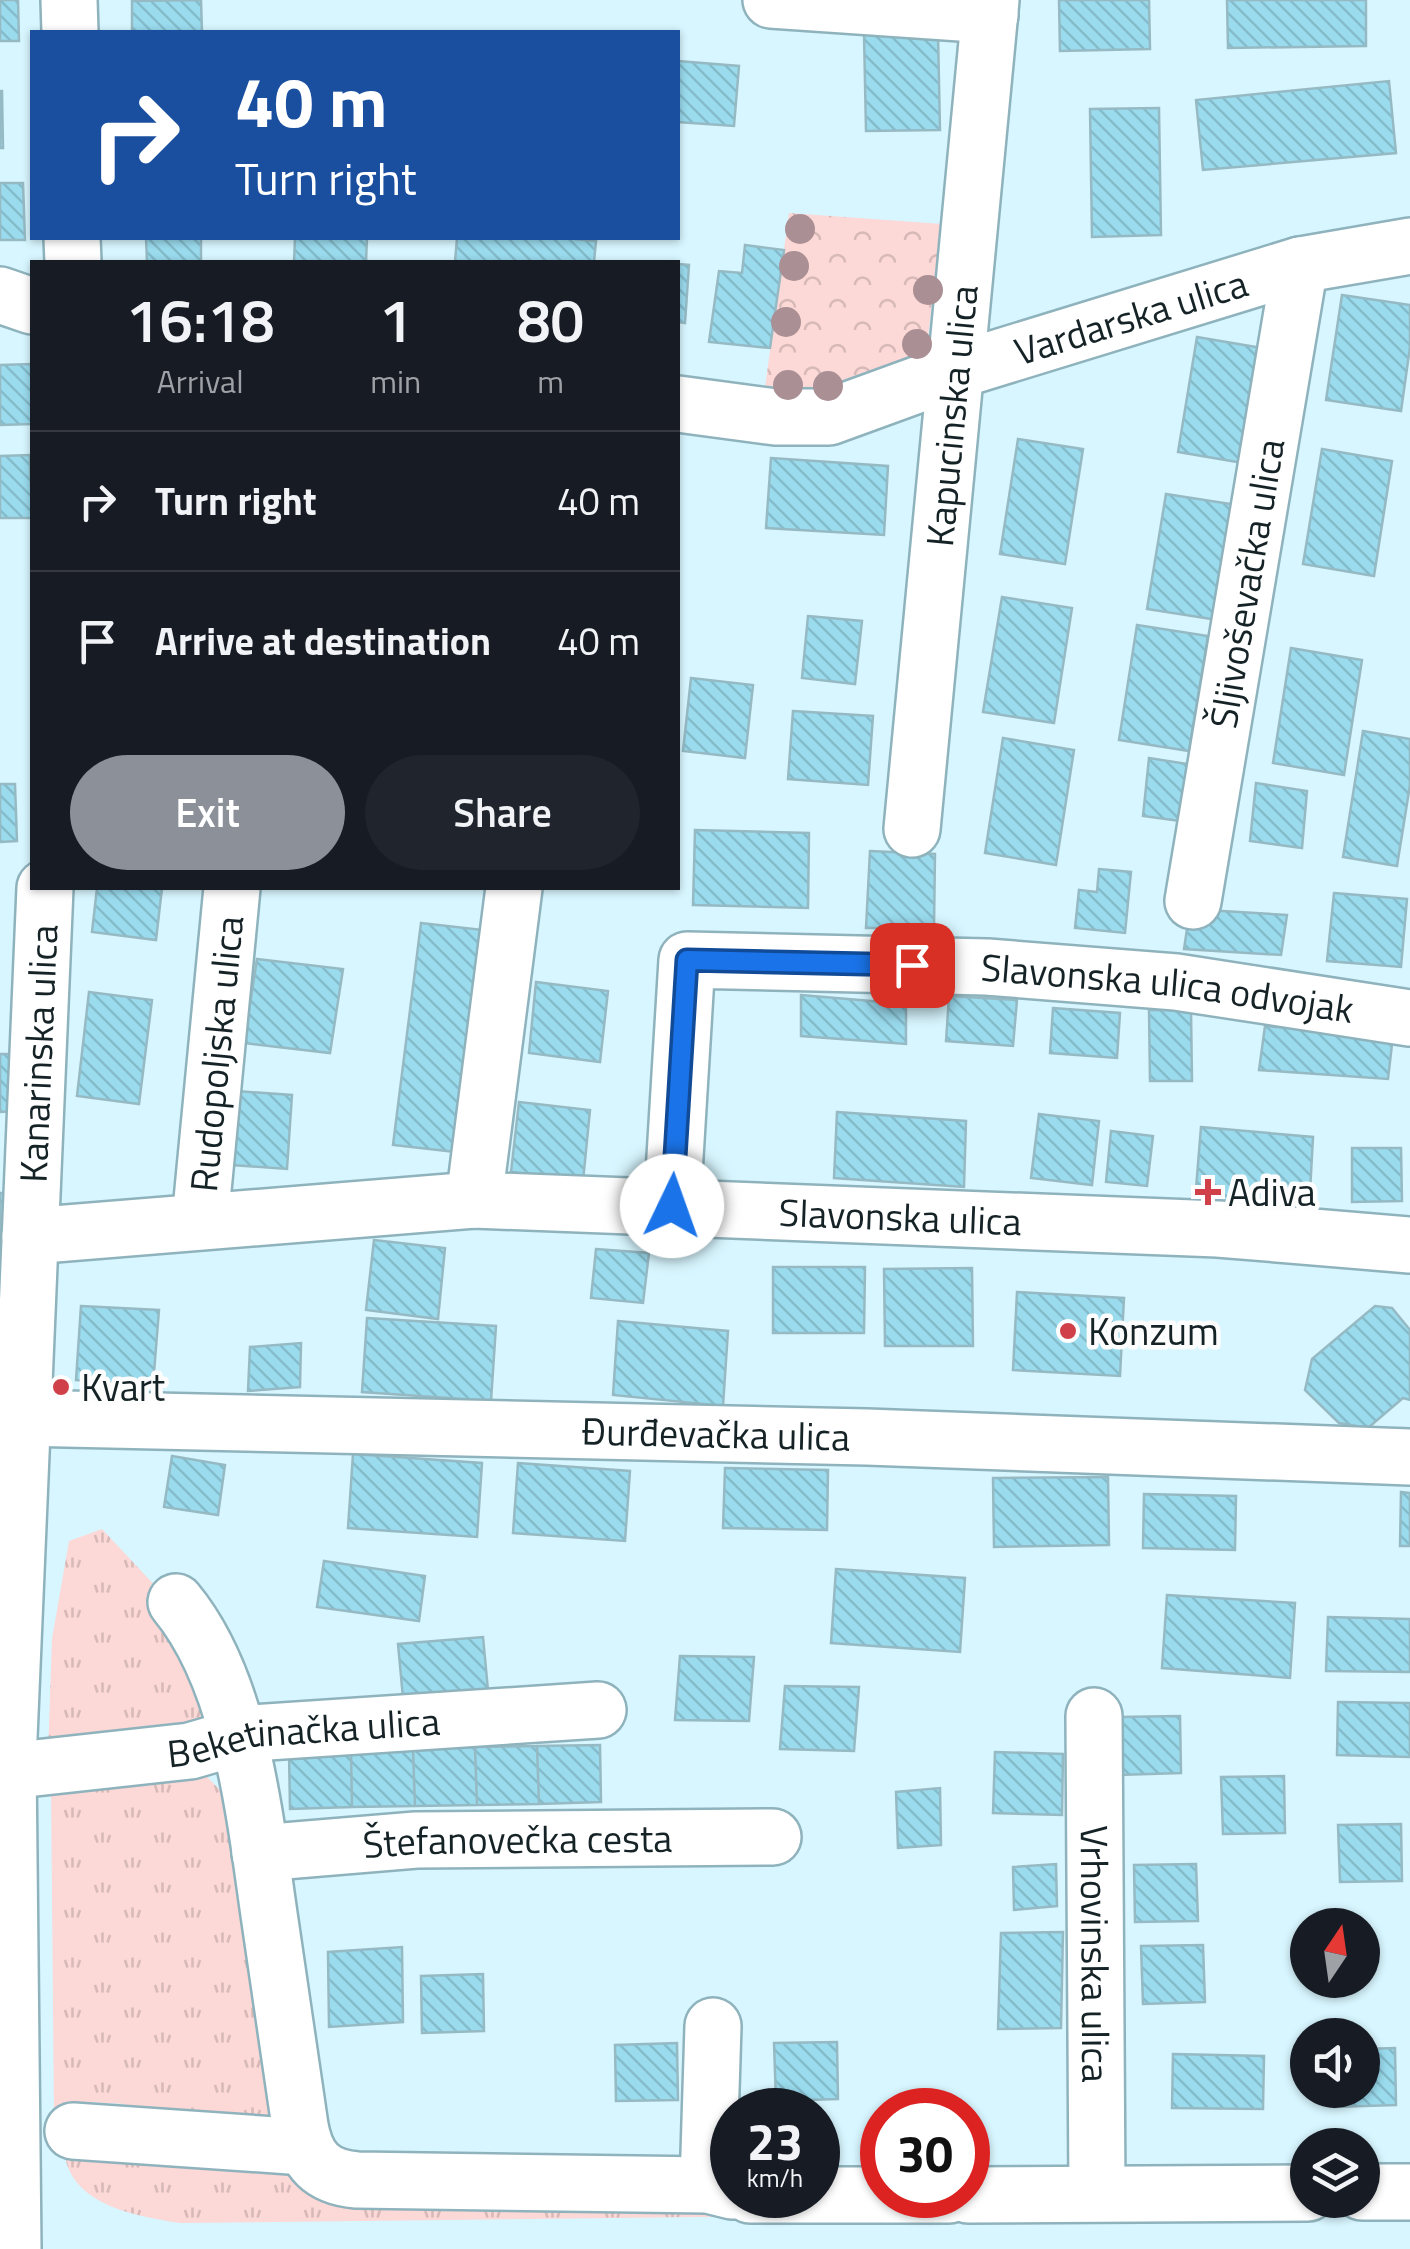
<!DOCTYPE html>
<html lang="en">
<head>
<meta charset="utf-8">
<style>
  :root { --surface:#171b24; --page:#20242c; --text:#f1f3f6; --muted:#9ea1a6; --line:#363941; --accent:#8c9099 }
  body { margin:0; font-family:"Titillium Web",sans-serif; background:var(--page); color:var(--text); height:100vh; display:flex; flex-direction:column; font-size:38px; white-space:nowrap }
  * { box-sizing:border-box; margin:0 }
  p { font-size:32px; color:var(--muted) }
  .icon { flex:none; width:55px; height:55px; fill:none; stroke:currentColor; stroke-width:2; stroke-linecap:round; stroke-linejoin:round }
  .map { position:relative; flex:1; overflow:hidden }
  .sheet { position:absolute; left:30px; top:260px; width:650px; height:630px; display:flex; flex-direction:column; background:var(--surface); border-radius:0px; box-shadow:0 2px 8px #0004 }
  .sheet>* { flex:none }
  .top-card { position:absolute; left:30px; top:30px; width:650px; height:210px; border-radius:0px; box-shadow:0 2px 8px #0004; background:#1a4fa0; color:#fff; overflow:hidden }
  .needle { width:65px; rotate:13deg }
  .controls { position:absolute; left:1290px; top:1908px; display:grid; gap:20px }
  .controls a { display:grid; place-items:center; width:90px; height:90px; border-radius:50%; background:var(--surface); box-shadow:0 2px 8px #0004; font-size:50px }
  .speed { position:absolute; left:710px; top:2088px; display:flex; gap:20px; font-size:50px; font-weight:700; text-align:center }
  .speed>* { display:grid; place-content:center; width:130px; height:130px; border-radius:50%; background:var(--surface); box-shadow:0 2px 8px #0004; line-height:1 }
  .speed small { font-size:25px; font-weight:400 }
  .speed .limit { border:15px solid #d22; background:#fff; color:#111 }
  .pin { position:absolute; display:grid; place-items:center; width:85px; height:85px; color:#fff; margin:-42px; border-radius:20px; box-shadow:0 5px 15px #0006 }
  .me { position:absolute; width:110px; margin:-55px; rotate:3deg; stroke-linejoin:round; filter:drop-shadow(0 0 8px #0008) }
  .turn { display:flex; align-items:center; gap:35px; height:210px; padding:0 40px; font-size:45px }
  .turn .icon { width:130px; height:130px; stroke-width:2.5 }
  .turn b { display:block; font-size:70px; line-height:85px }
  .eta { display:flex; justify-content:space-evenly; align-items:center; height:170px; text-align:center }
  .eta b { font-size:60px; font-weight:600; line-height:70px }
  .button { display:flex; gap:20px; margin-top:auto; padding:20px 40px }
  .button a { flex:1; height:115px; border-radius:60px; background:var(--accent); color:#fff; font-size:40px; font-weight:600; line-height:115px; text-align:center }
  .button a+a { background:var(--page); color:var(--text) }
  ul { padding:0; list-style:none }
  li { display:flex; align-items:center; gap:30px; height:140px; padding:0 40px; border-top:2px solid var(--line) }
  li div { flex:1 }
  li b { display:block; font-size:38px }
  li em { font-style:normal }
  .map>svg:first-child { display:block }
  .grass { fill:url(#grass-tufts) }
  .park { fill:url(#park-crowns) }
  .building { fill:url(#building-back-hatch); stroke:#96bac4; stroke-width:2.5 }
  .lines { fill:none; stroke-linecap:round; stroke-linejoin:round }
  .minor-casing { stroke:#8fb3bd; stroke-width:60 }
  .minor { stroke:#fff; stroke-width:55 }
  .tree { fill:#aa8f94 }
  .route-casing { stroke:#114b97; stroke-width:25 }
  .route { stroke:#1a73e8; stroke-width:18 }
  .poi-dot { fill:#cf4048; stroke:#fdfdfd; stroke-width:4 }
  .labels { text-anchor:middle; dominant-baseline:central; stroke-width:9; stroke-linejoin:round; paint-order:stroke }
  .street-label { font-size:38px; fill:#152327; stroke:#fdfdfd }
  .poi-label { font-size:38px; fill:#152327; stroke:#fdfdfd; text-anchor:start }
</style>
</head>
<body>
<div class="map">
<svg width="1410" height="2249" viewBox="0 0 1410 2249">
  <defs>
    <pattern id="grass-tufts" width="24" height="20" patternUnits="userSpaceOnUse" patternTransform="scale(2.5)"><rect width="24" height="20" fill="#fcd8d6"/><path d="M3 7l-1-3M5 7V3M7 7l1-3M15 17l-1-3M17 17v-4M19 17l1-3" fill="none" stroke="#d7b9b8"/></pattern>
    <pattern id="park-crowns" width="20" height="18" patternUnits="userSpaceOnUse" patternTransform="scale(2.5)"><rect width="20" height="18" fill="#fcd8d6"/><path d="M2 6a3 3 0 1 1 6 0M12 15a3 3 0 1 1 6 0" fill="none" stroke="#d7b9b8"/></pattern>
    <pattern id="building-back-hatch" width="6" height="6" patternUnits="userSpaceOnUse" patternTransform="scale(2.5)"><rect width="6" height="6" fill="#9adbee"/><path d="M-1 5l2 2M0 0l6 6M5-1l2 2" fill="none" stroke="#84bccc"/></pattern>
  </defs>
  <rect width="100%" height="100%" fill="#d8f6ff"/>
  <!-- grass -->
  <path class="grass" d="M102,1529L160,1591L209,1725L48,1754L52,1639L69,1541Z
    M184,1770L206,1776L224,1794L278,2123L125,2118V2104L90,2102L89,2117L54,2115L51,1785Z
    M64,2148L1261,2205L1410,2204V2209L180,2223C136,2216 67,2205 64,2148Z"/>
  <!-- park -->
  <path class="park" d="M789,213L942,224L926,352L908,364L824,391L765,387Z"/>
  <!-- building -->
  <path class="building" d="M0,0H18L19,41H0Z
    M201,0L202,32H132V1Z
    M1059,0H1149L1150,49L1060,51Z
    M1227,0H1366V46L1228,48Z
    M938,33L940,130L866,131L864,34Z
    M678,61L739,66L734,126L678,122Z
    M1389,81L1396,153L1203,170L1196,100Z
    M0,91H2L3,148H0Z
    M1159,108L1161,235L1092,237L1090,109Z
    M0,183H23L25,240H0Z
    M146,238H201V262H147Z
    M295,238H367L366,262H294Z
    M457,238H565L596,241L594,262H455Z
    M745,245L784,250L770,348L709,342L719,271L742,273Z
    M678,264L689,265L685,323L678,322Z
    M1342,295L1410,305V347L1401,411L1326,400Z
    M1197,337L1268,349L1249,464L1178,452Z
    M31,364L32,424L0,425V365Z
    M1018,439L1083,449L1065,564L1000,554Z
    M1322,449L1392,461L1374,576L1303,564Z
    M30,455L32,518H0V456Z
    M771,458L888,466L884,535L766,528Z
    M1166,494L1237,505L1218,620L1147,609Z
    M1002,597L1072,608L1054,723L983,712Z
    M808,616L862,621L855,684L802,678Z
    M1137,625L1208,636L1189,751L1119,740Z
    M1291,648L1362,660L1344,775L1273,763Z
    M691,678L753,685L745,758L683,751Z
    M793,711L873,716L868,785L788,779Z
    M1363,731L1410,739V785L1397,866L1343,857Z
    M1003,738L1074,750L1056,865L985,853Z
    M1149,758L1200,766L1195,823L1143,816Z
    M1256,783L1307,791L1302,848L1250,841Z
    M0,784H15L17,841L0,842Z
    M695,830L809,833L808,908L693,905Z
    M870,851L935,854L934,928H866Z
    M1099,869L1131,872L1125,933L1075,928L1079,890L1097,892Z
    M97,888H162L156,940L92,932Z
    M1334,893L1407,899L1401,967L1327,961Z
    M1190,909L1287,915L1281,955L1184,949Z
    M421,923L492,931L465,1153L393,1145Z
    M257,959L343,969L330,1053L244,1043Z
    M536,982L608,991L600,1062L529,1053Z
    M89,992L152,1000L139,1104L77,1096Z
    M801,995L906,1004V1044L801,1036Z
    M949,996L1017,1000L1013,1046L946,1041Z
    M1053,1008L1120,1013L1117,1058L1050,1053Z
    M1149,1010H1191L1192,1081H1150Z
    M1265,1026L1393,1036L1388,1079L1259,1070Z
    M0,1054H13L14,1111L0,1112Z
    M237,1091L292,1095L287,1169L232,1165Z
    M519,1102L590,1110L583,1181L511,1172Z
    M837,1112L966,1121L964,1187L834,1178Z
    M1039,1114L1099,1121L1092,1185L1031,1178Z
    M1201,1127L1313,1137L1309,1211L1195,1201Z
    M1111,1131L1153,1136L1147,1186L1106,1182Z
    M1352,1148H1401L1402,1201L1352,1202Z
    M0,1193H6L8,1250H0Z
    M374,1240L445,1248L438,1319L366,1310Z
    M596,1249L649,1253L643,1303L591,1298Z
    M773,1267H865L864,1333H773Z
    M972,1268L973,1346H885L884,1269Z
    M1017,1292L1124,1298L1120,1376L1013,1370Z
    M81,1306L159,1310L153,1385L76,1380Z
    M1375,1306L1392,1308L1410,1330V1400L1403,1398L1368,1428L1339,1423L1305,1390L1312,1359Z
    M367,1318L496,1326L491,1401L362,1392Z
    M618,1321L728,1331L723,1406L613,1395Z
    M301,1343L300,1387L248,1391L250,1347Z
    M353,1454L482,1463L477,1537L348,1528Z
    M172,1456L225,1465L218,1515L164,1507Z
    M518,1463L630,1471L625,1541L513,1533Z
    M725,1468L828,1470L827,1530L723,1528Z
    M1108,1477L1109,1545L994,1547L993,1478Z
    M1401,1492L1410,1493V1546H1400Z
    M1144,1494L1236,1496L1235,1550L1143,1548Z
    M324,1561L425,1576L419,1621L317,1607Z
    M836,1569L965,1578L960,1652L831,1643Z
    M1167,1595L1295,1603L1290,1678L1162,1668Z
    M1328,1617L1410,1619V1672L1326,1671Z
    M483,1637L488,1690L403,1698L398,1644Z
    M680,1656L754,1657L749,1721L675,1720Z
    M785,1686L859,1687L854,1751L780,1749Z
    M1338,1702L1410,1703V1757L1337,1755Z
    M1180,1716L1181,1773L1119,1775L1118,1717Z
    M600,1745L601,1802L539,1804L537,1746Z
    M537,1746L539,1804L477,1805L475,1747Z
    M475,1747L477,1805L415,1806L413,1749Z
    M413,1749L415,1806L352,1807L351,1751Z
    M351,1751L352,1807L290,1809L289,1752Z
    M995,1752L1063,1754L1062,1815L993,1813Z
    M1284,1776L1285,1833L1223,1834L1221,1777Z
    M940,1788L941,1845L898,1848L896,1792Z
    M1401,1824L1402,1881L1340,1882L1338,1825Z
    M1056,1864L1057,1906L1014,1910L1013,1867Z
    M1196,1864L1198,1921L1135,1922L1134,1865Z
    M1063,1932L1061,2028L998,2029L1001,1933Z
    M1203,1945L1205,2002L1143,2004L1141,1946Z
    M402,1947L403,2022L329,2027L328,1952Z
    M483,1974L484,2031L422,2033L421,1976Z
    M837,2042L838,2099L776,2101L774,2043Z
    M677,2043L678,2100L616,2101L615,2045Z
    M1395,2048L1396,2105L1334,2107V2090H1362V2049Z
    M1173,2054L1264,2056L1263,2109L1172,2108Z"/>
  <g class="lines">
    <defs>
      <g id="minor">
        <path d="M69,0L70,32"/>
        <path d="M771,0L990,15"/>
        <path d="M72,238L73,262"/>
        <path d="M0,295L32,306"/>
        <path id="s1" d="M678,404L776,417H829L958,370L1300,265L1410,246"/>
        <path id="s2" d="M912,829L991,0"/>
        <path id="s3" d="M1193,901L1300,265"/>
        <path d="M474,1200L514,888"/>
        <path id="s4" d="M672,1206L687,960L987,967L1176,982L1410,1018"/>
        <path id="s5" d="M200,1221L232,888"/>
        <path id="s6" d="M30,1236L474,1200L1218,1229L1410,1245"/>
        <path id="s7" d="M21,1418L867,1437L1410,1457"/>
        <path d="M176,1602C243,1683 255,1820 270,1921C280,1989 290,2058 300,2126C306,2160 321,2177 357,2180L708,2185L732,2191"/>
        <path id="s8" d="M1094,1716L1097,2193"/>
        <path d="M0,1741L8,1761L13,2249"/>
        <path id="s9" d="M8,1761L45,888"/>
        <path id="s10" d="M8,1771L190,1751L252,1733L598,1710"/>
        <path id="s11" d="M260,1853L416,1840L773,1837"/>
        <path d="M73,2131L304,2147"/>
        <path d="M708,2185L713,2026"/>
        <path d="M1362,2192H1410"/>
        <path d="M750,2195H949"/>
        <path d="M968,2195L1308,2193"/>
      </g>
    </defs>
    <!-- minor casing -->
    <use href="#minor" class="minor-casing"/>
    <!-- minor -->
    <use href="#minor" class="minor"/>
  </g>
  <!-- trees -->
  <g class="tree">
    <circle cx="800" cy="229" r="15"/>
    <circle cx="794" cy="266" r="15"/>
    <circle cx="928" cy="290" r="15"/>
    <circle cx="786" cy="322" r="15"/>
    <circle cx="917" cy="344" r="15"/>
    <circle cx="788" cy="385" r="15"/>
    <circle cx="828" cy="386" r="15"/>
  </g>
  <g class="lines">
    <defs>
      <path id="route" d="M672,1206L687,960L912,965"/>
    </defs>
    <!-- route casing -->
    <use href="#route" class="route-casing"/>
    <!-- route -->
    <use href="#route" class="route"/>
  </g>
  <!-- markers -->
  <g class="poi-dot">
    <path d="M1203 1177h10v10h10v10h-10v10h-10v-10h-10v-10h10z"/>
    <circle cx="1068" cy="1331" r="10"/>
    <circle cx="61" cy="1387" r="10"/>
  </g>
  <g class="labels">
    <!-- street labels -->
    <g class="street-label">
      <text stroke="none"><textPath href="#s1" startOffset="470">Vardarska ulica</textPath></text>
      <text stroke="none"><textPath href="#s2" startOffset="415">Kapucinska ulica</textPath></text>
      <text stroke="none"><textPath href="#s3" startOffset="322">Šljivoševačka ulica</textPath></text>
      <text stroke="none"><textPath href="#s4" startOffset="728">Slavonska ulica odvojak</textPath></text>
      <text stroke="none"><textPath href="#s9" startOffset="708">Kanarinska ulica</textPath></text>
      <text stroke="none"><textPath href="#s5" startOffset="168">Rudopoljska ulica</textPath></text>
      <text stroke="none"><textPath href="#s6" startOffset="872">Slavonska ulica</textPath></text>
      <text stroke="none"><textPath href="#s7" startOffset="695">Đurđevačka ulica</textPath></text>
      <text stroke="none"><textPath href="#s10" startOffset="298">Beketinačka ulica</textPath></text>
      <text stroke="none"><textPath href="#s11" startOffset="258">Štefanovečka cesta</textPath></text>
      <text stroke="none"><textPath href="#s8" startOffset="238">Vrhovinska ulica</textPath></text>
    </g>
    <!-- poi labels -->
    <g class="poi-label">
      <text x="1228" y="1192">Adiva</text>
      <text x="1088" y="1331">Konzum</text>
      <text x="81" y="1387">Kvart</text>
    </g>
  </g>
</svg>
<div class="controls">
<a><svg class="needle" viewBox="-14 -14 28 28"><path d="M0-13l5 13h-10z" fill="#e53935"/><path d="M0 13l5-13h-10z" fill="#9ea1a6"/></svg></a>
<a><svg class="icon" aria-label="sound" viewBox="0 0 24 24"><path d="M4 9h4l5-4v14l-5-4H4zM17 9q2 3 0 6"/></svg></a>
<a><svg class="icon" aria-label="layers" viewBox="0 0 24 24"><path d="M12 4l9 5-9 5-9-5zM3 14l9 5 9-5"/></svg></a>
</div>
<div class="speed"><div>23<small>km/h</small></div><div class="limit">30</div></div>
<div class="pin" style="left:912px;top:965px;background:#d93025"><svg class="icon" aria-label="arrive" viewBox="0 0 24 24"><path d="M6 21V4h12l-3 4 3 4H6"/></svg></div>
<svg class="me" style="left:672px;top:1206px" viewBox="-20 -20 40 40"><circle r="19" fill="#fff"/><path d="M0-13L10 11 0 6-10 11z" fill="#1a73e8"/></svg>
<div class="top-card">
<div class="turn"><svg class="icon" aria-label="right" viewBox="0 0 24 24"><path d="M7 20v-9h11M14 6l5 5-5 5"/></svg><div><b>40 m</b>Turn right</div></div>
</div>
<section class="sheet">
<div class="eta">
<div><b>16:18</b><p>Arrival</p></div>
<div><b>1</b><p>min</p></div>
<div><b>80</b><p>m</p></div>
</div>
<ul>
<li><svg class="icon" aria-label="right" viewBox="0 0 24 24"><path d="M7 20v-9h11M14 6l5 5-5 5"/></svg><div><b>Turn right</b></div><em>40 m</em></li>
<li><svg class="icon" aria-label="arrive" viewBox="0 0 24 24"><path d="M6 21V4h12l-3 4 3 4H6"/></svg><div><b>Arrive at destination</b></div><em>40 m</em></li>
</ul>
<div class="button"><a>Exit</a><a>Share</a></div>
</section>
</div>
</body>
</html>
